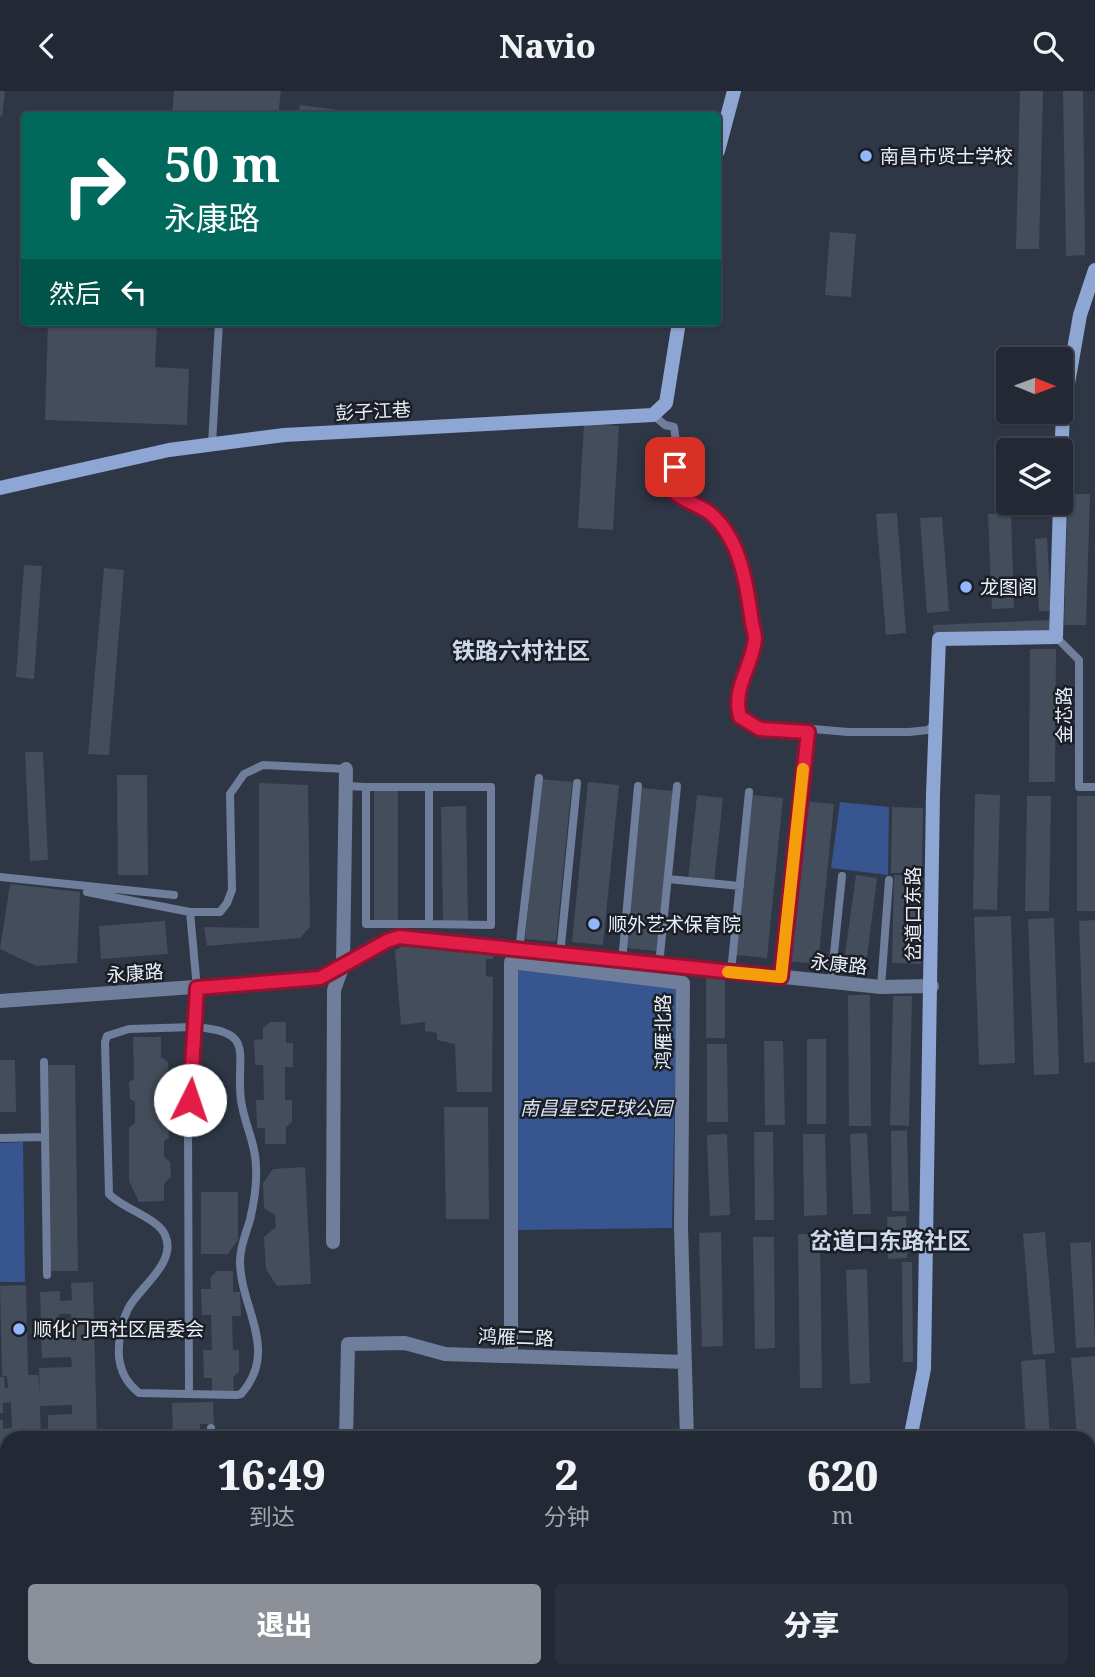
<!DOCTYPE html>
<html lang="zh">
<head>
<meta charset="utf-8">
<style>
  :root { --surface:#232934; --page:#2b313c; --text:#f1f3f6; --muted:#a3a6ac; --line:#40454f; --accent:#8c9099 }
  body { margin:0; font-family:"Noto Serif","Noto Sans SC",serif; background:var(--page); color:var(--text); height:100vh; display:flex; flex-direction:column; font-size:26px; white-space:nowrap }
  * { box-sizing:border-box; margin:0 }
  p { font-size:23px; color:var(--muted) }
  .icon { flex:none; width:38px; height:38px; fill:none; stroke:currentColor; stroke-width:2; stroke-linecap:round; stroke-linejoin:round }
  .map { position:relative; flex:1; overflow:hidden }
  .side { position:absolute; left:0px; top:1340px; width:1096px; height:247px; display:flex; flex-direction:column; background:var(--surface); border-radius:21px 21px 0 0; box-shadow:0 2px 5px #0004,0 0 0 2px var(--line) }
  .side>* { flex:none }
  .banner { position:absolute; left:21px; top:21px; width:700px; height:214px; border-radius:7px; box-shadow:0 2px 5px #0004,0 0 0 2px var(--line); background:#00695c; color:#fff; overflow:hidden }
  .needle { width:46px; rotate:91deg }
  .fabs { position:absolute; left:996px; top:256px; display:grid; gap:14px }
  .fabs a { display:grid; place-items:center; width:77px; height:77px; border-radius:7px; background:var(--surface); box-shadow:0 2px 5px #0004,0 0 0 2px var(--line); font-size:35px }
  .pin { position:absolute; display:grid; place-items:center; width:60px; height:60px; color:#fff; margin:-30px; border-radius:14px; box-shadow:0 4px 10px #0006 }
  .me { position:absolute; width:77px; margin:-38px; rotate:4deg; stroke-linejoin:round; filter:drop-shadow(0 0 5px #0008) }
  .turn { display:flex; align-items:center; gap:24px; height:147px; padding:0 28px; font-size:32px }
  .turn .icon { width:91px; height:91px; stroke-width:2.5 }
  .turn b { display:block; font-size:49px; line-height:60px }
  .then { display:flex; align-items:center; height:66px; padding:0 28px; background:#0003; gap:14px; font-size:26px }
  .eta { display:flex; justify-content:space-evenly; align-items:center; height:119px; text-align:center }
  .eta b { font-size:42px; font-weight:800; line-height:49px }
  .cta { display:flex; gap:14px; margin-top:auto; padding:14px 28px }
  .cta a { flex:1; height:80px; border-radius:7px; background:var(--accent); color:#fff; font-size:28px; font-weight:800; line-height:80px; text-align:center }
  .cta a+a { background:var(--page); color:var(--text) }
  header { display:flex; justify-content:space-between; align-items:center; height:91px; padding:0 28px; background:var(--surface); font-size:32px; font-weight:800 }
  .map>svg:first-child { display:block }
  .green { fill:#37558f }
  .building { fill:#444d5c }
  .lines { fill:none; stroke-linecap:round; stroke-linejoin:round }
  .lane { stroke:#6e7e9b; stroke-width:8 }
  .street { stroke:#6e7e9b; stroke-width:14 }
  .secondary { stroke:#8da6d3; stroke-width:14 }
  .route-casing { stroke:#92132f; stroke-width:18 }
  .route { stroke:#e11d48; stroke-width:12 }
  .slow { stroke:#f59e0b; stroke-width:12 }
  .poi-dot { fill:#92b7fd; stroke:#1b1e25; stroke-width:2.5 }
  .labels { text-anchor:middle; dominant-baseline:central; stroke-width:5; stroke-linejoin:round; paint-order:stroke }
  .poi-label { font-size:19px; fill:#e9eff8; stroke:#1b1e25; text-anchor:start }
  .street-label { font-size:19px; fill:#e9eff8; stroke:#1b1e25 }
  .park-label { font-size:19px; font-style:italic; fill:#d8e2f5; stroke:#1b1e25 }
  .quarter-label { font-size:23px; font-weight:bold; fill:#cdd8eb; stroke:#1b1e25 }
</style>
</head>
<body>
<header><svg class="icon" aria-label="back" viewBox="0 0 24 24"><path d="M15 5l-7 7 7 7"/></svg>Navio<svg class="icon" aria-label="search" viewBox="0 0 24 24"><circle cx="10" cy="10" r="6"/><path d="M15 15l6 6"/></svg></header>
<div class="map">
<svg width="1095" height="1586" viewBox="0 0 1095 1586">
  <rect width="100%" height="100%" fill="#2f3746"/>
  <!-- green -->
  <path class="green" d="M840,711L889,716L888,784L831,777Z
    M516,878L677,897L672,1137L518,1139Z
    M23,1051L25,1191H0V1052Z"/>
  <!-- building -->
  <path class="building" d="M0,0H5L2,26L0,25Z
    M174,0H281L278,24H172Z
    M1020,0H1043L1039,158H1016Z
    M1063,0H1083L1085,164L1066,165Z
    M300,14L367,23V24H298Z
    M830,141L856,143L851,206L825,204Z
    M48,231H157L155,276L189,278L187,334L45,329Z
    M584,333L619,335L613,439L578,437Z
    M1068,403H1090L1086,534H1064Z
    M897,422L906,542L886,544L876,423Z
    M1011,422L1014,517L992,518L988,423Z
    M942,426L949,520L927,522L920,427Z
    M1047,447L1051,520H1039L1035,448Z
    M24,474L42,475L34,588L16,586Z
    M104,477L124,479L109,664L88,663Z
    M1051,529L1052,540L934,545L933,534Z
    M1030,558H1056L1055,691H1029Z
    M25,661H43L48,769L30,770Z
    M117,684H147L148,784H118Z
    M541,688L572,691L556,851L525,848Z
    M588,691L619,694L603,854L572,851Z
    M259,692L308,694L310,836L300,847L207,855L204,836L259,837Z
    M642,697L673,700L657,860L626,857Z
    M374,699H398V832H374Z
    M975,703L1000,704L997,819L973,818Z
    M697,704L723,707L714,791L688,788Z
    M752,704L783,707L767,867L736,864Z
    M1027,705H1051L1049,820H1025Z
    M1077,705H1095V820H1077Z
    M803,710L834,713L818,873L787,870Z
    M466,715L468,831H443L441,716Z
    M892,716L923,717L922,782H891Z
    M856,784L877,787L866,874L844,871Z
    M894,784L923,785L921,873L892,872Z
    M10,793L80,801L77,872L36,875L0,858Z
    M1011,825L1015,972L979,974L974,826Z
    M1054,827L1059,983L1034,984L1028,828Z
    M1095,829V971L1084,972L1079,830Z
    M165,830L168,863L101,868L99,835Z
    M407,853L494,862L493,868H486V885L493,886L492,1001H457L455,953L437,949V942L425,940V931L401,934L395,859Z
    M706,887H725V947H706Z
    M848,904H870L871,1035H849Z
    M893,905H912L909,1035L890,1034Z
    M270,931H286V952H293V976H285V1009H292V1031L286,1036V1053H265V1037H257L256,1009H264L263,974H255L254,949L263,948V937Z
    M133,946H161V966L168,971L169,992L163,995L162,1028L168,1033L169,1047L164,1050V1066L170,1071L171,1085L164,1093V1110L139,1111L129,1090V1037L135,1032V1011L130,1008L129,991L134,988Z
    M807,948H826V1033H807Z
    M764,950H783L785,1034H765Z
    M707,953H727L728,1031H707Z
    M0,969H15L16,1021H0Z
    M45,974H75L78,1180H48Z
    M444,1016H488L489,1128H446Z
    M907,1039L909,1120H892L891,1040Z
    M754,1041H773L774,1129H755Z
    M867,1042L871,1123H853L850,1043Z
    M727,1043L730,1124L710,1125L707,1044Z
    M803,1043H825L827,1124L804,1125Z
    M305,1076L311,1193L277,1195L266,1178L264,1146L276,1136L275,1124L264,1117L263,1092L273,1078Z
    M201,1101H238V1149L228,1163H201Z
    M906,1125L907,1167L888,1168L887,1126Z
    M721,1141L723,1255L702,1256L699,1142Z
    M1045,1141L1055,1262L1033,1264L1023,1143Z
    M798,1143H820L822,1297H800Z
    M753,1146H774L775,1257L755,1258Z
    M1091,1151L1095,1256L1076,1257L1070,1152Z
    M902,1171H912L913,1271H903Z
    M867,1178L870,1292L850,1293L846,1179Z
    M217,1180H233V1201H240L241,1225H232L233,1259H239V1281L233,1286L234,1302L212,1303V1287H204L203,1259H212L211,1224H202L201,1198H211L210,1187Z
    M93,1191L97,1348H48V1324L72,1323V1314L40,1315L41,1348L3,1346L4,1360H0V1329H3V1338L12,1337L11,1311L3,1312V1322H0V1286H4L5,1297H8L7,1285H2L0,1195L26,1194L28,1284H38L40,1303L39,1277L72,1276L71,1266L42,1267L41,1247L72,1246L71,1223H59V1232H41L40,1201L60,1200V1210L72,1209L71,1192Z
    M1095,1265V1376L1088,1377V1348H1077L1071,1267Z
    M1045,1268L1050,1348H1026L1021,1270Z
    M213,1311L214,1333H200V1348H173L172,1312Z
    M214,1340H250V1348H214Z
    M0,1364H2L3,1372H7L6,1396H0Z
    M1088,1405H1095V1498H1088Z
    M7,1406V1580H29L33,1586H0V1407Z
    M1088,1501H1095V1586H1086V1580H1088Z
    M918,1580H944V1586H918Z"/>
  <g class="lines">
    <!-- lane -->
    <path class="lane" d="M653,324L665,334L674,336L677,359L671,397C680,410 699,413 711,423C742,449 747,496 752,532C753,538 755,542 755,548C752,576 732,597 740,626L759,637L796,641H808L813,638L848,641H909L928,639L936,632
      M212,353L219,231
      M1056,546L1079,569V696H1095
      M346,695L366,696V833H429V696H366
      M429,696H491V834L429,833
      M0,786L174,804
      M668,788L740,795
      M87,801L190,821H220L227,812L232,799L230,703L244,683L263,674L346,678
      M519,860L539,687
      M560,864L577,692
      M622,870L638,695
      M659,874L677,695
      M731,881L749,701
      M781,886L808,641
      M831,891L842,785
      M881,896L889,789
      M194,936C258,940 235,963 241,1009C244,1033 256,1052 256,1076C257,1093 254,1112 250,1129C246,1142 240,1156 240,1170C240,1217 280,1259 241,1303L236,1304L139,1302C127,1292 121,1282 119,1266C118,1248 120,1234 128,1218C138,1197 178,1172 165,1144C158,1127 123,1118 109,1103L105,951L107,945L129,938Z
      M44,971L47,1184
      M0,1047L44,1046
      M189,1298L188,1034L197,897L190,821
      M211,1337V1348
      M217,1586L220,1580"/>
    <!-- street -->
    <path class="street" d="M0,910L320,887L387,850L399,846L881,896L932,895
      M333,1151L334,899L343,874L346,678
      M511,1265V871L683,892L681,1136L687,1348
      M346,1348L348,1253L405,1252L445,1263L685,1271
      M387,1580V1586
      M695,1580V1586"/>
    <!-- secondary -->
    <path class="secondary" d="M718,60L734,0
      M0,397L169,359L284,344L653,324L666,312L679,231
      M1060,397L1063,321L1080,224L1095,179
      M910,1348L924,1278L933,703L939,548L1056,546L1060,411
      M871,1586L872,1580"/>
  </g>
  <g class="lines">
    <defs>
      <path id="route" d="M190,1009L197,897L320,887L387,850L399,846L781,886L808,641L760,638L740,626C732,597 752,576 755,548C755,542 753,538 752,532C747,495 741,449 711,423C699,413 680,410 671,397L675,376"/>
    </defs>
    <!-- route casing -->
    <use href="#route" class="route-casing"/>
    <!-- route -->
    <use href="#route" class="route"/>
    <!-- slow -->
    <path class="slow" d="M728,881L781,886L803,678"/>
  </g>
  <!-- markers -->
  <g class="poi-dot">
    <circle cx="866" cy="65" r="7"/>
    <circle cx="966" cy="496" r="7"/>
    <circle cx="594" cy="833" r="7"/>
    <circle cx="19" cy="1238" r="7"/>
  </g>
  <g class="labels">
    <!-- poi labels -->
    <g class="poi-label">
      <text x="880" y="65">南昌市贤士学校</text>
      <text x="980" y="496">龙图阁</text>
      <text x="608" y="833">顺外艺术保育院</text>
      <text x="33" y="1238">顺化门西社区居委会</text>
    </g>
    <!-- street labels -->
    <g class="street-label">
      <text transform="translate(373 320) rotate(-3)">彭子江巷</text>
      <text transform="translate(1064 624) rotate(-90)">金芯路</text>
      <text transform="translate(913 823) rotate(-90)">岔道口东路</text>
      <text transform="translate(839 873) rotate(6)">永康路</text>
      <text transform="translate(135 882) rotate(-4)">永康路</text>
      <text transform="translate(663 941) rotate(-90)">鸿雁北路</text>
      <text transform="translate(516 1246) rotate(2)">鸿雁二路</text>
    </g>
    <!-- park labels -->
    <g class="park-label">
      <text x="596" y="1017">南昌星空足球公园</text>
    </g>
    <!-- quarter labels -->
    <g class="quarter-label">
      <text x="521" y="559">铁路六村社区</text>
      <text x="890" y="1149">岔道口东路社区</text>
    </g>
  </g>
</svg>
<div class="fabs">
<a><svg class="needle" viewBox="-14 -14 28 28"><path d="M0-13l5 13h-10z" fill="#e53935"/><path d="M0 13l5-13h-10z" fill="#a3a6ac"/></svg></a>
<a><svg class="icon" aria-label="layers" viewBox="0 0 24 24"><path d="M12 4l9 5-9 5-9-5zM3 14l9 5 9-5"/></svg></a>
</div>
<div class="pin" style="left:675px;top:376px;background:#d93025"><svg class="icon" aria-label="arrive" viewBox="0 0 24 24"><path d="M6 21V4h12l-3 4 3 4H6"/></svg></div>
<svg class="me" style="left:190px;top:1009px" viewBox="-20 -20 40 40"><circle r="19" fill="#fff"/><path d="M0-13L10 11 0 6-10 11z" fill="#e11d48"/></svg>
<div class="banner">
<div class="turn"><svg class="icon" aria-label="right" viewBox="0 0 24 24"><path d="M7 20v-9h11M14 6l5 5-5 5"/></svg><div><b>50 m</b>永康路</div></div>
<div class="then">然后<svg class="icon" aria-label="left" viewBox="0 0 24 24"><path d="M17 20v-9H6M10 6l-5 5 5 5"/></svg></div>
</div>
<section class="side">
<div class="eta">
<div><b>16:49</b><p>到达</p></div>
<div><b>2</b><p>分钟</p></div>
<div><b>620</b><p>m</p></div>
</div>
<div class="cta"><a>退出</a><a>分享</a></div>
</section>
</div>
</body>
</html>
